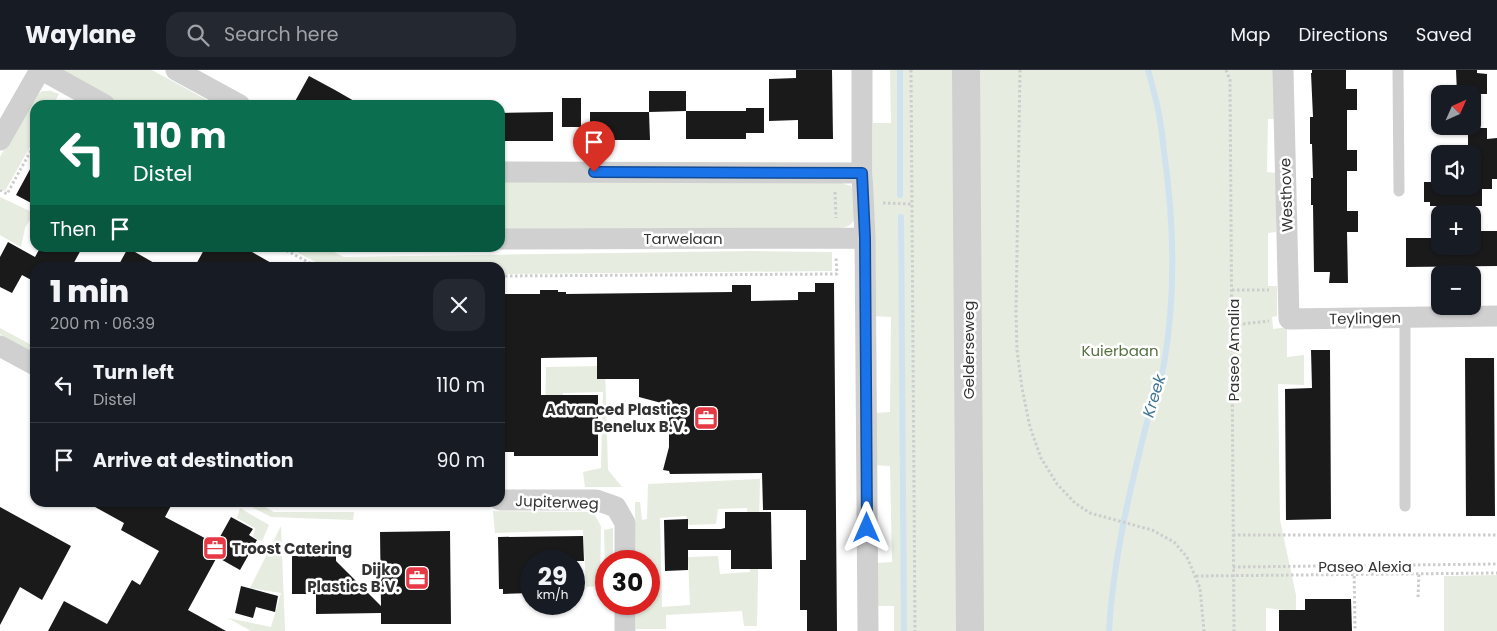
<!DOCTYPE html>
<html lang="en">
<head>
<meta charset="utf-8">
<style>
  :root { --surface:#171b24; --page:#242831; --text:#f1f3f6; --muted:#9ea1a6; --line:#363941 }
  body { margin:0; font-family:Poppins,sans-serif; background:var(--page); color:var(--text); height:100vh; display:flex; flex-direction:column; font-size:19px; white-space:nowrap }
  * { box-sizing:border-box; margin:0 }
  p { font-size:16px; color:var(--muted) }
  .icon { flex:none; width:28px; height:28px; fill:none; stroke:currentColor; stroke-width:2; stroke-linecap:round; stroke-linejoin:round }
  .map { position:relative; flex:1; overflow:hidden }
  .sheet { position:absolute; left:30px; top:192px; width:475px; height:245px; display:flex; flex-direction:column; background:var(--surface); border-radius:15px; box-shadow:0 1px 4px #0004 }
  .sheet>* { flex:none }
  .top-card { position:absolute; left:30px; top:30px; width:475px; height:152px; border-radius:15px; box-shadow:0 1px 4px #0004; background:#0b6e4f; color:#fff; overflow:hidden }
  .needle { width:32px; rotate:45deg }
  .tools { position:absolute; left:1431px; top:15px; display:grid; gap:10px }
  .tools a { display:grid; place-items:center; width:50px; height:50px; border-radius:10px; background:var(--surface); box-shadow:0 1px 4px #0004; font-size:25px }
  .speed { position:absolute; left:520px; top:480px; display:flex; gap:10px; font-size:25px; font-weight:700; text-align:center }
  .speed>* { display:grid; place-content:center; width:65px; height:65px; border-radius:50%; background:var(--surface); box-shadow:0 1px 4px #0004; line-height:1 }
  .speed small { font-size:12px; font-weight:400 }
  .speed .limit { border:8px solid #d22; background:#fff; color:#111 }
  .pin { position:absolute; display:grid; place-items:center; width:42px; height:42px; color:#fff; margin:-51px -21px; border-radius:50% 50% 50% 0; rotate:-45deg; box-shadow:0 0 5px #0007 }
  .pin .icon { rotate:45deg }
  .me { position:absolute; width:55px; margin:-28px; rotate:0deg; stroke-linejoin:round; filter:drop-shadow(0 0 4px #0008) }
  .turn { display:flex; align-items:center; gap:18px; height:105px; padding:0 20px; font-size:22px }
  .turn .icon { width:65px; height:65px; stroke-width:2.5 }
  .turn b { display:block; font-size:35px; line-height:42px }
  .then { display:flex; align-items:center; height:48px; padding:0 20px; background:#0003; gap:10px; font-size:19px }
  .round { display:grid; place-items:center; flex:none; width:52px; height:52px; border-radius:15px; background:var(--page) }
  .overview { display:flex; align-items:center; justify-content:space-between; height:85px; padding:0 20px }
  h1 { font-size:30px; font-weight:800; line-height:38px }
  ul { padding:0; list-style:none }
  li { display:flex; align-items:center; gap:15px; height:75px; padding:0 20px; border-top:1px solid var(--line) }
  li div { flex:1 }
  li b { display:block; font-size:19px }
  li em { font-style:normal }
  header { display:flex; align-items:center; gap:30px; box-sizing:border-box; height:70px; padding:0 25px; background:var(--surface); border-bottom:1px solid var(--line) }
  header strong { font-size:24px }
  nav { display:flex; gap:28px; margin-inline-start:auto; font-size:18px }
  .search { width:350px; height:45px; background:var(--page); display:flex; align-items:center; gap:12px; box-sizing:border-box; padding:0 18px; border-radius:15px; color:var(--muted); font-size:19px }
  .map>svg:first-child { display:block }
  .green { fill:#e6ecdf; fill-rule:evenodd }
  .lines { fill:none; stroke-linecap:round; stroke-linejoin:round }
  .stream { stroke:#cfe2ee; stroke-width:6 }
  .building { fill:#1a1a1a }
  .path { stroke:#cdcdcd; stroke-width:3; stroke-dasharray:2.5 2.5; stroke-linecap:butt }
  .service { stroke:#d0d0d0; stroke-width:11 }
  .minor { stroke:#d0d0d0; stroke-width:21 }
  .tertiary { stroke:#d0d0d0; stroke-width:28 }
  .route-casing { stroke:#114b97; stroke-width:12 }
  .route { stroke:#1a73e8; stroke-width:9 }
  .labels { text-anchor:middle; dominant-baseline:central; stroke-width:5; stroke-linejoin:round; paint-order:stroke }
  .street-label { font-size:15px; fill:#333; stroke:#fff }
  .park-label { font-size:15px; fill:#56703f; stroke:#fff }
  .poi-label { font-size:15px; font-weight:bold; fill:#333; stroke:#fff; text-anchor:end }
  .water-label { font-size:16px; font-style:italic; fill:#3f7597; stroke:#fff }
</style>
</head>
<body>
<header>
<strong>Waylane</strong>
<div class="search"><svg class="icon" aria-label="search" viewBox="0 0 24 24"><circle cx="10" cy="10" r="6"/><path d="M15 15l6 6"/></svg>Search here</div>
<nav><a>Map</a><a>Directions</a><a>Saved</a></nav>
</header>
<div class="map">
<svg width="1497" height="561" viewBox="0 0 1497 561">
  <rect width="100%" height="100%" fill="#fff"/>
  <!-- green -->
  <path class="green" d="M56,0H152L216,35H120Z
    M890,0H953L958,561H894V536H877L876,493L892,492L890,396L875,395L874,343L890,342L891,247L873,246V53H891Z
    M976,0H1275V49H1268L1267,102L1276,103V162L1268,163V216H1277V246L1272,247L1273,259L1287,257V287L1304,285V315L1278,314L1280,450L1296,525V541L1266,538V561H980Z
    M42,21H51L59,24L53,35H35V68L5,121L0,118V87L27,37L35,27Z
    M500,112H838L851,116C856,126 860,146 850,155C847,157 842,158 838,158L500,159Z
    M0,127L34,143L25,158L21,177L0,165Z
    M289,178H326L344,187L752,181L832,182V201L500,204V198L325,197Z
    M0,258L35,277V284L0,264Z
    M605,296L608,400L622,417H585L583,402L601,398L603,322L563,323L560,356L545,357L546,297Z
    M760,409L757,556H744L742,541L666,545V559H636V534H649V491H636L635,432H640L642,450L647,449L648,414ZM747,438L750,502L720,504L718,486L688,487L690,535L662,537L660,448L686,446L689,455L716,454L718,439Z
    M244,433H258L274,442H354L353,450L271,447Z
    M240,438L269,455L262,471L253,467L255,458L237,448Z
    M493,441L593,442L601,456L600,516L586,517L583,460L495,463Z
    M281,456L285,561H251L228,548L271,557L281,523L250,518Z
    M613,458V491H606V534H608H606L604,460Z
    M1497,505V561H1444V506Z"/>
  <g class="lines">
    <!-- stream -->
    <path class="stream" d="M900,0V125
      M901,147L904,561
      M1109,561C1113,491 1129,423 1146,356C1151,335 1160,315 1164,294C1176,224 1174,151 1164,82C1163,69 1161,57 1159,44C1156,29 1152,15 1148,0"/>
  </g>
  <!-- building -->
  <path class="building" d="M796,0H832L833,69H798V50L769,51V9L796,8Z
    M1312,0H1346V19H1357V40H1347V80H1357V101H1347V141H1358V162H1347L1348,213H1329L1330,202H1314L1313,135H1311V108H1313L1312,74H1310V47H1313L1311,3H1312Z
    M1456,0H1477V3L1487,4V24H1457Z
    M309,6L335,20L361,35H293Z
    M649,21H686V41H746V38H764V63H746V69H686V41L649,42L650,70H590V42H649Z
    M562,28H581V57H562Z
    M553,42V71H500V43Z
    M1468,58H1487V69L1497,68V109H1492V119H1482V136H1430V132H1424V112H1440V116H1472V84H1468Z
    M35,90V135L16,125Z
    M1472,161H1497V196L1406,197V168H1440V176H1472Z
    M8,172L35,187L40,178H82L71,198H35V212L22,205L12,223L0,217V187Z
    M128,178L163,198H117Z
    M205,178H245L280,198H194Z
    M815,213H834L837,561H807V540H800V490H806V440H763L762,403L670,404L669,401L663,400L669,377V335L639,327V309H597V287L541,288V325H598V386H514V382H500V224H540V220H558V222H566V224L732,222V215H751V231L798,230V222H815Z
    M1311,280H1330L1331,449L1286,450L1285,319L1312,318Z
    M1465,288H1494L1495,446H1466Z
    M86,432H173L165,447L216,474L231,447L253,459L249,465L257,470L240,500L217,487L188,540L226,561H48L64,531L107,554L132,510L140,515L159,481L121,460L124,453Z
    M0,437L71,476L42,530L20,517L0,555Z
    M725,442H771L772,499H731V480H688V500L665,501L664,450L688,449V459H721L725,458Z
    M450,461L451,554H381V543L316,544V524H292V486L336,485V491L381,536L380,462Z
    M583,466L584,491H531V523L503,524V519H499L498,467Z
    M241,516L278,526L275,542L256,537L253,548L235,543Z
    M1305,529H1351L1352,561H1279V540H1305Z"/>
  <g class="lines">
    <!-- path -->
    <path class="path" d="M911,0L915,561
      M1020,0L1016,243L1017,280L1022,318L1030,357L1041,388L1057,414L1075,433L1090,443L1152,460L1174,472L1187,487L1200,518L1204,561
      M1226,0L1230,10L1234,561
      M0,120L7,124L35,73
      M835,122L836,148
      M883,133L911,134
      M282,178L319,198
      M500,206L837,204L836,187
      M1232,220H1269
      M1233,255L1269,251
      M1233,465H1497
      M1354,496L1355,561
      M1233,497L1497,494
      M1196,506L1497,503
      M1418,527L1419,503"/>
    <!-- service -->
    <path class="service" d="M1398,0L1399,121
      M1405,436V248"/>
    <!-- minor -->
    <path class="minor" d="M42,0L105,35
      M176,0L240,35
      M862,0V103L865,168L868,561
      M1283,0L1289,249L1497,246
      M0,70L40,0
      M500,102L862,103
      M500,169L865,168
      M0,276L35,295
      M500,430H596L616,437L625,453V491
      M625,534V561"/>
    <!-- tertiary -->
    <path class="tertiary" d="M966,0L970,561"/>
  </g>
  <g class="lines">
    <defs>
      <path id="route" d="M594,102L862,103L865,168L867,458"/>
    </defs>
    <!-- route casing -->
    <use href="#route" class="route-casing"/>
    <!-- route -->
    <use href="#route" class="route"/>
  </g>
  <!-- icons -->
  <defs>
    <symbol id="office-square" viewBox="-11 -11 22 22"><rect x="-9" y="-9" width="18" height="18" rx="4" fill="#e63946" stroke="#fff"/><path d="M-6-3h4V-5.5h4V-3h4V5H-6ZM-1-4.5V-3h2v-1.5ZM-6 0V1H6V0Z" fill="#fff"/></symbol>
  </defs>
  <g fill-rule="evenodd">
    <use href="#office-square" x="692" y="334" width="28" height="28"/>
    <use href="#office-square" x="201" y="464" width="28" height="28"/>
    <use href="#office-square" x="403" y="494" width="28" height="28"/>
  </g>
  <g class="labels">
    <!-- street labels -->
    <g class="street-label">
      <text transform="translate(1286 125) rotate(-92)">Westhove</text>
      <text x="683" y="168">Tarwelaan</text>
      <text transform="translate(1365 248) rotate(-1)">Teylingen</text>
      <text transform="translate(968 280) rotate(-90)">Gelderseweg</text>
      <text transform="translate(1233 280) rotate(-90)">Paseo Amalia</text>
      <text transform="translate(557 432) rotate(2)">Jupiterweg</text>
      <text x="1365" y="496">Paseo Alexia</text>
    </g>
    <!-- park labels -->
    <g class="park-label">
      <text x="1120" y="280">Kuierbaan</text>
    </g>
    <!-- poi labels -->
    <g class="poi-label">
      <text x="688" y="339">Advanced Plastics<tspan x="688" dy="17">Benelux B.V.</tspan></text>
      <text x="232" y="478" text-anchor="start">Troost Catering</text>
      <text x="400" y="499">Dijko<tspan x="400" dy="17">Plastics B.V.</tspan></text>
    </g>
    <!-- water labels -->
    <g class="water-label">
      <text transform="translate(1154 326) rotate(-73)">Kreek</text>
    </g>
  </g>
</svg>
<div class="tools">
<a><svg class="needle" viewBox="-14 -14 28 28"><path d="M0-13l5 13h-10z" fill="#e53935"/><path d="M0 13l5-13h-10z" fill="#9ea1a6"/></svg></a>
<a><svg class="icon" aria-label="sound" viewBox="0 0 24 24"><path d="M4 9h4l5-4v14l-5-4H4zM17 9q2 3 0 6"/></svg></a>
<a>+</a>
<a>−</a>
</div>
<div class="speed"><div>29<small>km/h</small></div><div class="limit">30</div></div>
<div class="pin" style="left:594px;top:102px;background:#d93025"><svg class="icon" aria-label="arrive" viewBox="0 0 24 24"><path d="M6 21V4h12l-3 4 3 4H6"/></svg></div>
<svg class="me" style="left:867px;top:458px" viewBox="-20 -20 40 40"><path d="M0-17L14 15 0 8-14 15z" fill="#1a73e8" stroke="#fff" stroke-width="4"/></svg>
<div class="top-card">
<div class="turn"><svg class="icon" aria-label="left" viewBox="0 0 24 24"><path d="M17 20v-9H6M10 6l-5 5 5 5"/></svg><div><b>110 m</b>Distel</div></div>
<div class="then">Then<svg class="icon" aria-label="arrive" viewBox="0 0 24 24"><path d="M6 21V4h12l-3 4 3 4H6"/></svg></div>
</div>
<section class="sheet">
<div class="overview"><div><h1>1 min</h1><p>200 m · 06:39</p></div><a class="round"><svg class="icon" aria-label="close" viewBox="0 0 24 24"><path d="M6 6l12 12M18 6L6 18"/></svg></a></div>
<ul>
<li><svg class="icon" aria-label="left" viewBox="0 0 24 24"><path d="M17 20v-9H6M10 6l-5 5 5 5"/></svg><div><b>Turn left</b><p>Distel</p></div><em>110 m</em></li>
<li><svg class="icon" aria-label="arrive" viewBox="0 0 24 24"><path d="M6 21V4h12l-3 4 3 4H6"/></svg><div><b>Arrive at destination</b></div><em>90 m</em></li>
</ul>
</section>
</div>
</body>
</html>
